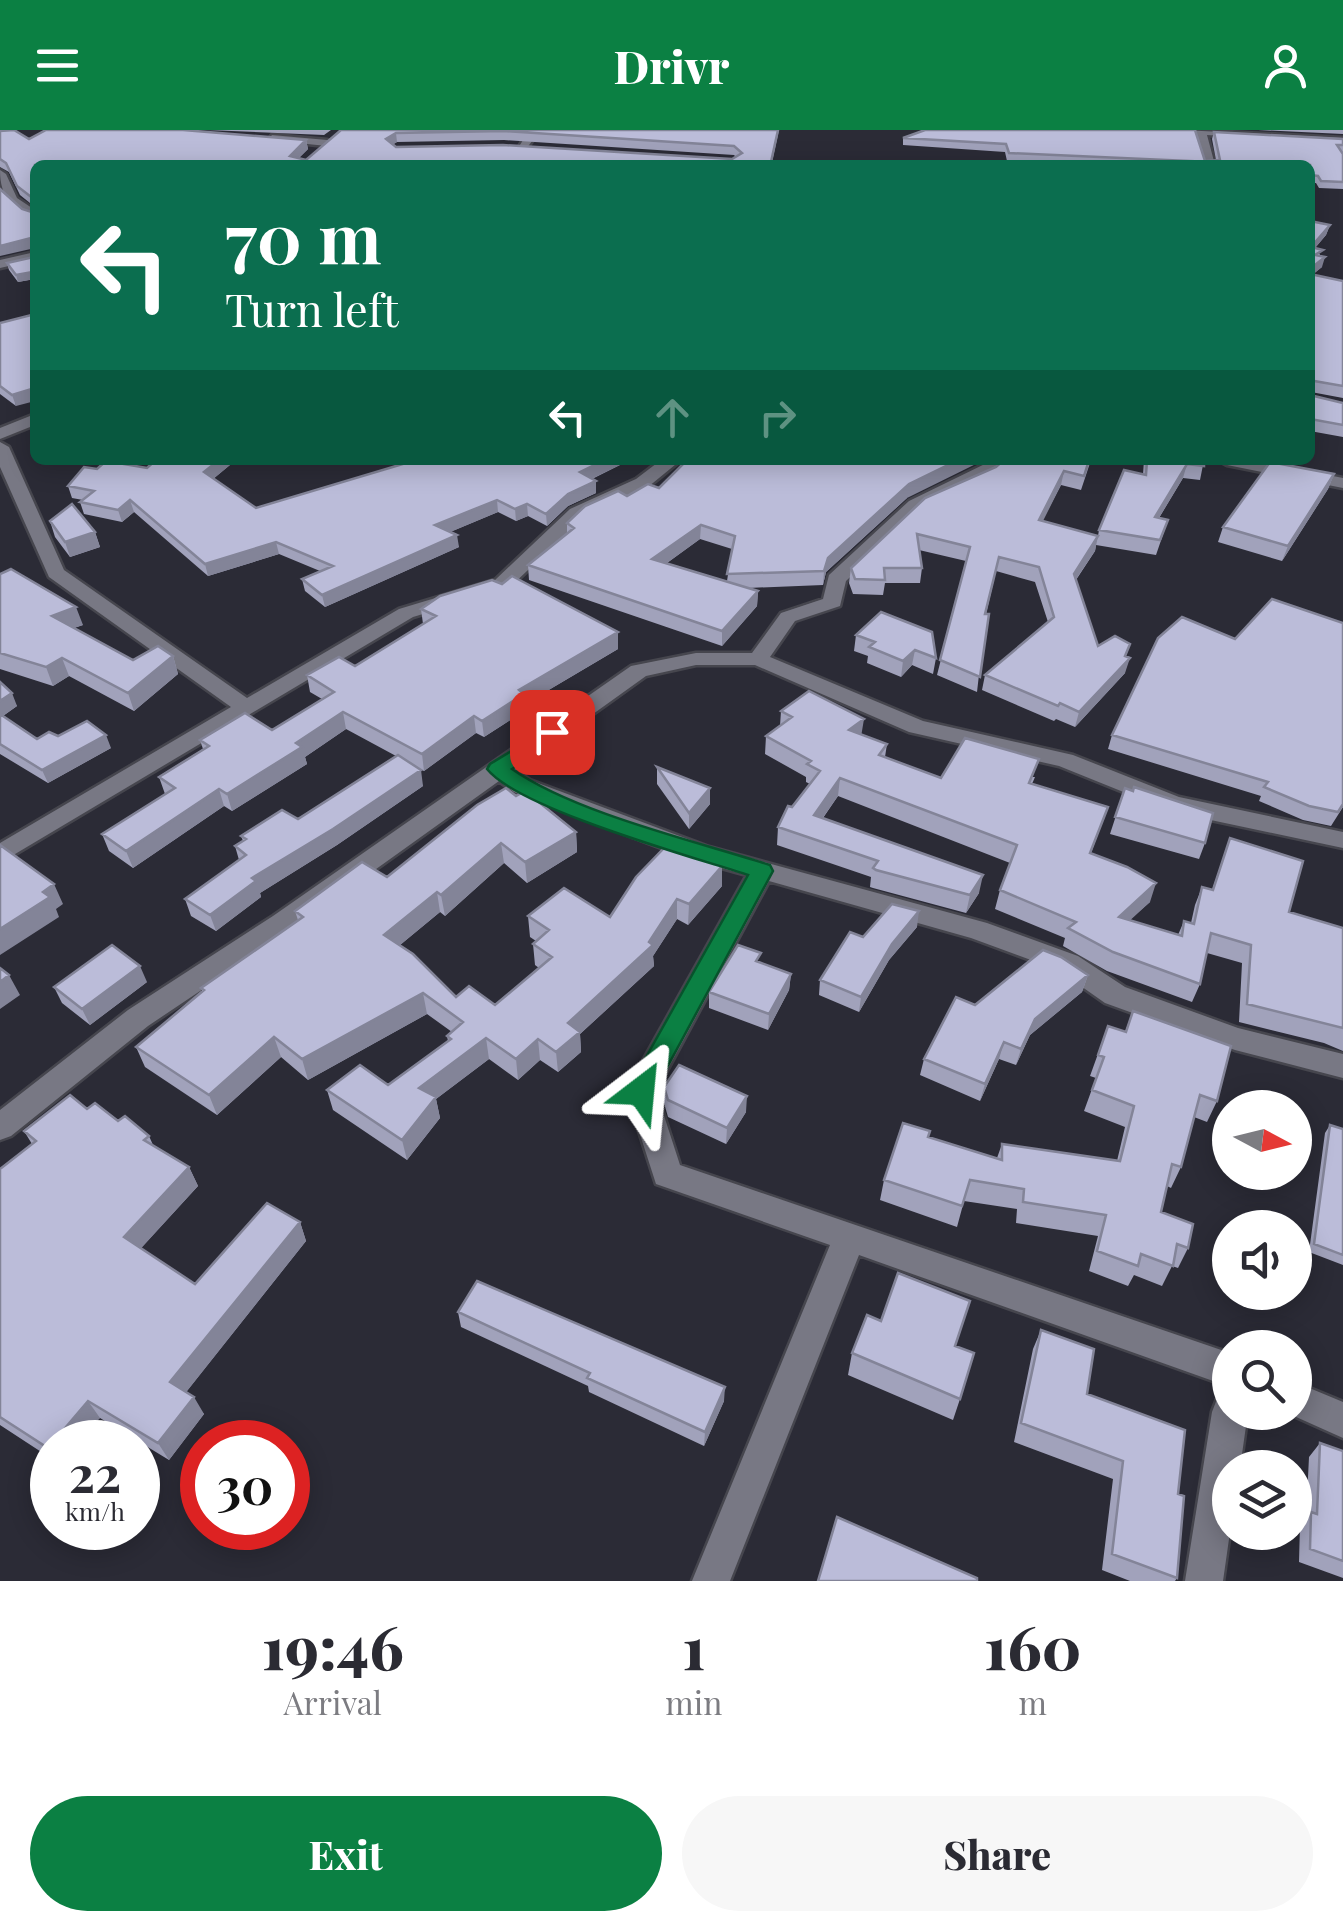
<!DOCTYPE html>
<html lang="en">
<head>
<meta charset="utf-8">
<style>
  :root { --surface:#fff; --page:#f7f7f7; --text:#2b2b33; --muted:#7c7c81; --accent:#0b8043 }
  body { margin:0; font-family:"Playfair Display",serif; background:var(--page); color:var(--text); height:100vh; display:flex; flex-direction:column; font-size:38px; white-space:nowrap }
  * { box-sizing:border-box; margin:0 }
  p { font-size:32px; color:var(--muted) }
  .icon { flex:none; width:55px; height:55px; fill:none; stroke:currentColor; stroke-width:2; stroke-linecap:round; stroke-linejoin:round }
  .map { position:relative; height:1451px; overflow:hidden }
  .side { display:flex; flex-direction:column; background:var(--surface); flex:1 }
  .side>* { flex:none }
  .hud { position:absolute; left:30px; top:30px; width:1285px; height:305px; border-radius:15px; box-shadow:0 5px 25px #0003; background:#0b6e4f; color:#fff; overflow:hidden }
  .needle { width:65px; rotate:97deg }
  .fabs { position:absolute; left:1212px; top:960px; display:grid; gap:20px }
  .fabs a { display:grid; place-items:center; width:100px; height:100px; border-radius:50%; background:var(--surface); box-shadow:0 5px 25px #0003; font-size:50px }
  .speed { position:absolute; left:30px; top:1290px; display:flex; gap:20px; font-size:50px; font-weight:700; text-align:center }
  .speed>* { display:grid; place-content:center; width:130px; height:130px; border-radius:50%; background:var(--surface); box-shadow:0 5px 25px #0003; line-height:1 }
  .speed small { font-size:25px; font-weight:400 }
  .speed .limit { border:15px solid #d22; background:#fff; color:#111 }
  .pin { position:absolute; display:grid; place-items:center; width:85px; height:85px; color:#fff; margin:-42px; border-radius:20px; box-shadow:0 5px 15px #0006 }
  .me { position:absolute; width:110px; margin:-55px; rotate:29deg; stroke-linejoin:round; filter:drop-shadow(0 0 8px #0008) }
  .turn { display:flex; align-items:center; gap:35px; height:210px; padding:0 30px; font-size:45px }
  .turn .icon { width:130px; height:130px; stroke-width:2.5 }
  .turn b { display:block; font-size:70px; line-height:85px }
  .lanes { display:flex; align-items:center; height:95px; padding:0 30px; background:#0003; justify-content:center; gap:50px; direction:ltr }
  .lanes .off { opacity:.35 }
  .eta { display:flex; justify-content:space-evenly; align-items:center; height:170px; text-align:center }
  .eta b { font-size:60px; font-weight:800; line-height:70px }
  .primary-button { display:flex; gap:20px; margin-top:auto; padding:20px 30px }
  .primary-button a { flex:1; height:115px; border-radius:60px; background:var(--accent); color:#fff; font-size:40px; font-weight:800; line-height:115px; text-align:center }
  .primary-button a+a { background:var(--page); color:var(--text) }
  header { display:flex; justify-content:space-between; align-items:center; height:130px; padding:0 30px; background:var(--accent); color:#fff; font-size:45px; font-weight:800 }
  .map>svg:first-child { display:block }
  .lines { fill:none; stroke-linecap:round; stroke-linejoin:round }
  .street-casing { stroke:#46464e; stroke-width:5 }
  .street { fill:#787884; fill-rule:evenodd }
  .wall { fill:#a1a2bb; fill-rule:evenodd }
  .shaded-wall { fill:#838498 }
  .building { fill:#bbbcd9; stroke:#838498; stroke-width:2.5; fill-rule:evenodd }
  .route { fill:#0b8043; stroke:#07532c; stroke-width:2.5 }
</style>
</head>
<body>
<header><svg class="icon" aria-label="menu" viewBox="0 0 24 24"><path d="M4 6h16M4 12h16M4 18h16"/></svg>Drivr<svg class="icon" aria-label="person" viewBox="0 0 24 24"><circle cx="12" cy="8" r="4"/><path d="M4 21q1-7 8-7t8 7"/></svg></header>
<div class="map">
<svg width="1343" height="1451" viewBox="0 0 1343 1451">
  <rect width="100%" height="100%" fill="#2b2b36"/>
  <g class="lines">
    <defs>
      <path id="street" d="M529,0H541L525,20H517Z
        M1182,0L1343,8V14L1207,5L1215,35H1203L1196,4Z
        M272,5L327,10L333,13L327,16L268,10Z
        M0,40L6,44L17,68L35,80V90C12,79 0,67 0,40Z
        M35,122V130L0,138V130Z
        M35,284V295L0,309V298Z
        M0,312L9,317L64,440L247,568L399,479L495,450L570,379L636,349L661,330H681L648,357L584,387L509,458L413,487L0,733V713L231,577L49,447L0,337Z
        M993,330H1013L992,347L921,379L846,451L840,476L795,491L770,527L923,591L1073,625L1179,667L1343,702V718L1173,682L1059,636L909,602L755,535H696L646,546L515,640L530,650L709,717L987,793L1078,826L1125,857L1238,898L1343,924V948L1235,920L1105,873L1058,840L971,808L769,751L656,961L680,1035L1230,1223V1257L859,1125L730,1451H692L830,1115L656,1054L626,961L747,745L693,730L514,662L499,651L291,800L148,896L11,1006L0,1010V980L128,880L273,786L631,536L696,523H752L781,483L823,469L829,445L909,371Z
        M1218,330H1253L1343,348V358L1227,335Z
        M1295,1252L1343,1272V1308L1285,1282H1295Z
        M1230,1264V1282H1248L1240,1338H1230V1402L1223,1451H1185L1212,1282L1217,1269Z"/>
    </defs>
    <!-- street casing -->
    <use href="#street" class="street-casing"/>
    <!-- street -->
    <use href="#street" class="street"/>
  </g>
  <!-- wall -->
  <path class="wall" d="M207,0H331L324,5Z
    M341,0H779L772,32L35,77L20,65L9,42L0,37V1L29,9L306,10L308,19L299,28L306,30ZM504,10L734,25L736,27L732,29L396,17L393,14L397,12Z
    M925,0L1205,31L1216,30L1212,9L1214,2L1343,9V59L1319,58L1316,53H1310V35H1108L1007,31L1005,22L903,15V8Z
    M1258,0H1343V4Z
    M1310,91L1330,95L1326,105L1315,118L1321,126L1322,137L1313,144L1343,151V268L1311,262L1310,265L1343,273V307L1310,301Z
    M35,123V149L18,152L9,140L7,133L34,127Z
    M0,193L16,276L0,264Z
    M156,330H236L213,349L256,378L398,335L382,330H630L592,349L596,363L568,376L547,396L528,386L516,391L498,382L450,402L459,417L325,477L305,461L302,449L320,441L279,424L208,446L134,382L122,392L84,384L80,372L83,370L72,368L68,356L97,339L147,338Z
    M1004,330H1091L1081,360L1061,355L1042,391L1098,406L1099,400L1143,344L1144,330H1204L1200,350L1183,348L1159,388L1168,390L1156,425L1096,415L1095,421L1076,450L1098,516L1130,514L1126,526L1125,543L1075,597L1056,589L1054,591L982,560L985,545L1048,492L1035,452L996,441L986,484L977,562L937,545L966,431L919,420L922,438L920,453H885L883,465L853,464L849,453L851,438Z
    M1334,344L1328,359L1282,431L1218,412L1223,397Z
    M659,358L907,368L826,442L823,455L748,458L758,461L757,476L722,516L529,450L528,435L567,403V393L627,366ZM700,409L732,419L727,451L667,433Z
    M50,391L95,402L100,417L70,427L55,407Z
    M0,444L83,495L74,498L133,530L173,526L178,544L134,581L69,546L53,556L0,539Z
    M421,479L618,519L525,574L526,580L484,607L476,603L424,641L412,635L423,656L337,715L260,763L261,767L216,801L191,786L185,769L239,730L235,716L243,711L241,706L298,689L396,626L346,599L305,627L307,634L232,681L224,676L133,738L109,721L102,704L165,664L159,647L203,619L200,610L272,600L322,569L310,562L307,545L355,536L423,494Z
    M881,482L936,528L933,544L912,535L901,547L867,533L868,526L854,521L856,505Z
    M1158,508L1343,677L1331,696L1303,690L1259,671L1261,666L1108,619L1112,605Z
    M0,552L17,576L3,586L37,609L58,606L111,618L48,653L0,624Z
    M781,581L862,605L887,614L885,627L941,648L1035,647L1032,654L1108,677L1091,723L1150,772L1129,790L1178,805L1184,791L1191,793L1195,775L1202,757L1212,760L1230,708L1289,782L1343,798V921L1324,913L1239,892L1242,833L1207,823L1200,854L1192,872L1107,841L1063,816L1065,808L995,779L1000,760L1010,733L838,666L823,688L979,763L966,783L873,758L870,757L871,747L777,715L778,697L810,654L806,652V647L765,624L766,606L780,596Z
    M657,637L710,658V674L689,699L657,654Z
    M1125,658L1133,661L1205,713L1199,729L1110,704Z
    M516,666L576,702L577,722L527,753L504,733L445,786L440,782L400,815L456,867L495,875L539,838L535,835L533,814L536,811L530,807L528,786L610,787L681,723L722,736V756L688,795L677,789L653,826L654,836L580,904L581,922L558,942L540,930L518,950L489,929L436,969L440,988L407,1030L333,980L327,960L388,955L448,911L447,906L452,902L427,884L308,950L281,927L217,985L145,937L136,917L202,861L201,858L298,790L295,781L387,747Z
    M917,797L889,830L859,882L819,865L820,850L863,807Z
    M760,833L791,844L789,860L768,900L709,878V862Z
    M1088,845L1082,862L1030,905L1016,935L999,929L980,971L920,945L924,929L975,875Z
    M147,852L90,895L62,873L54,857Z
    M1133,881L1217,971L1207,992L1194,987L1181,1037L1171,1058L1167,1056L1161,1082L1188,1118L1178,1138L1172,1136L1162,1156L1134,1145L1128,1156L1089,1141L1098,1106L1016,1093L1017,1079L964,1071L957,1097L880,1070L884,1050L929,1007L997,1028L1002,1014L1117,1031L1125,997L1084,981L1096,948L1090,946L1108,896L1125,902Z
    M664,957L746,982L726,1014L668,987L664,973Z
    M87,979L149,1006L153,1015L189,1037L198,1056L141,1118L195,1154L300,1092L306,1111L186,1262L204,1284L169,1330L100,1288L52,1312V1329L0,1295V1039L32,1014L24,1001Z
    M1330,995L1343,999V1135L1309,1122L1325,1003Z
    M458,1182L724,1271L704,1316L589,1262L588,1256L461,1197Z
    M881,1191L955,1216L960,1269L953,1290L848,1245L852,1223Z
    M1041,1200L1087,1264L1178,1364L1177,1448L1175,1451H1130L1102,1440L1113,1349L1014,1312L1033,1219Z
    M1320,1313L1343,1321V1448L1299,1432L1300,1395L1306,1387L1309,1327Z"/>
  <!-- shaded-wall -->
  <path class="shaded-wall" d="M396,3L397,12L388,18L386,9Z
    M306,10L308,19L291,35L290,26Z
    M1330,95L1326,105L1310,124L1311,117Z
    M35,107V118L0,126V116Z
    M1325,127L1322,137L1310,147V139Z
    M32,142L34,149L18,152L16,145Z
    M35,258V271L16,276L12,265Z
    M219,330H236L207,354L204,342Z
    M605,330H630L581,354L580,342Z
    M958,330H984L907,368L826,442L823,455L824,441L828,428L909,354Z
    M1187,334L1183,348L1151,401L1155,387Z
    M1064,341L1061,355L1036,405L1039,390Z
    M1334,344L1328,359L1282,431L1288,416Z
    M596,351V363L568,376L547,396L546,384L568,364Z
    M130,370L134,382L122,392L118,380Z
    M497,370L498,382L436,408L435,395Z
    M527,374L528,386L516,391L515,379Z
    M701,395L700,409L653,443L652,429Z
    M95,402L100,417L70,427L65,412Z
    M457,405L459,417L325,477L322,465Z
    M1098,406L1095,421L1070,458L1074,444Z
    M276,412L279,424L208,446L205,434Z
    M758,461L757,476L722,516V501Z
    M76,477L83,495L58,503L52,486Z
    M618,502V519L525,574L526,580L484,607L482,591L519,560Z
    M915,520L912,535L901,547L903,531Z
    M173,526L178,544L134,581L128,563Z
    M62,528L69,546L53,556L46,537Z
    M1130,528L1125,543L1075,597L1079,582Z
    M12,563L17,576L0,588V571Z
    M343,582L346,599L305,627L307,634L232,681L227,664L296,613Z
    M474,586L476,603L424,641L422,624Z
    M864,589L861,607L849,600Z
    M106,605L111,618L48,653L42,640Z
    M421,640L423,656L337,715L260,763L261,767L216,801L210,785L252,748Z
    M840,648L838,666L812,703L814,685Z
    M710,658V674L689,699V683Z
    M219,659L224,676L133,738L126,721Z
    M576,702L577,722L527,753L525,732Z
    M501,713L504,733L445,786L441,765Z
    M722,736V756L688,795L689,774Z
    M983,745L979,763L966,783L970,765Z
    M1156,753L1150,772L1113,806L1119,787Z
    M54,754L63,774L56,779L59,787L0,825V799L43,762Z
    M437,762L440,782L388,825L384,805Z
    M677,769V789L653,826L654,836L580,904L581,922L558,942L556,922L568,893L649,812Z
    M919,781L917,797L889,830L859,882L861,867L892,814Z
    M140,836L147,852L90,895L82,879Z
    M791,844L789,860L768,900L769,884Z
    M9,845L20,865L0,879V852Z
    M1088,845L1082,862L1030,905L1016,935L1021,919L1035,889Z
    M423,863L427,884L308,950L302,929Z
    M274,907L281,927L217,985L209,965Z
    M486,908L489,929L436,969L440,988L407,1030L402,1010L419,958Z
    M538,909L540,930L518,950L516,929Z
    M1004,912L999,929L980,971L985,954Z
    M747,966L746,982L726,1014L727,998Z
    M189,1037L198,1056L134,1126L124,1107Z
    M300,1092L306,1111L180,1270L170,1252Z
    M725,1257L724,1271L704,1316L705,1302Z
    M194,1267L204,1284L169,1330L158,1313Z
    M88,1271L100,1288L79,1312H52V1324L48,1318Z"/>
  <!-- building -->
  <path class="building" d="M14,0L29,9L46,0H183L306,10L290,26L306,30L341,0H778L771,32L794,33L793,35H35V70L17,56L6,33L0,29V1ZM504,1L734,16L742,23L732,29L503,15L396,17L386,9L396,3Z
    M925,0H1195L1205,31L1220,30L1214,2L1343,9V15H1337L1343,24V52L1321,51L1318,46L1310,45V35H1234L1233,33L1009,23L1006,14L903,8Z
    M0,59L22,79L35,83V81V107L0,116Z
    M1310,91L1330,95L1311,117L1323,120L1315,125L1325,127L1310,139Z
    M35,123V144L32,142L16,145L7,133L34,127Z
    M1310,144L1343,151V256L1314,251L1310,265L1343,273V295L1310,289Z
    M35,184V258L12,265L0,256V193Z
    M156,330H219L204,342L256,378L416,330H605L580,342L596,351L568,364L546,384L527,374L515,379L497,370L435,395L457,405L322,465L302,449L333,436L276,412L205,434L130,370L118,380L80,372L94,361L68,356L84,337L97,339L106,331L147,338Z
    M687,330H958L909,354L828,428L824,441L727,444L735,406L701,395L652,429L758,461L722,501L528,435L574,398L567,393L585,376L618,361L627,366L648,354L659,358Z
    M1004,330H1089L1084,346L1064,341L1039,390L1098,406L1074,444L1098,516L1115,506L1130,514L1125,526L1130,528L1079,582L1060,573L1058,576L985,545L1054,487L1039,437L999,427L985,484H989L980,547L940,530L970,417L917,404L922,438H884L885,450L855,449L851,438L925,368L996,337Z
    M1147,330H1204V336L1187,334L1155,387L1168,390L1160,410L1099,400L1124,340L1146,345Z
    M1270,332L1334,344L1288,416L1223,397Z
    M72,374L95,402L65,412L50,391Z
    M11,439L76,477L52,486L133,530L158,516L173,526L128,563L62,528L46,537L0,523V444Z
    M512,446L618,502L519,560L524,564L482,591L474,586L422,624L343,582L296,613L302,617L227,664L219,659L126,721L102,704L175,658L159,647L209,616L200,610L245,583L272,600L334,562L307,545L339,527L355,536L436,486L421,479L440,466L492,450L502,454Z
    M1272,469L1343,493V674L1338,682L1309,676L1264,657L1268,652L1112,605L1158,508L1182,487L1235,509Z
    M881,482L932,502L936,528L915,520L903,531L869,517L875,512L856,505Z
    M0,552L12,563L0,571Z
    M809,561L864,589L849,600L887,614L879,625L941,648L965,608L1039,629L1029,653L1108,677L1090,723L1127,737L1156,753L1119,787L1182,806L1184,791L1194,794L1202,757L1213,760L1230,708L1303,731L1289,782L1343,798V898L1247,874L1251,815L1211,803L1200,854L1113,822L1068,798L1076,792L1000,760L1017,715L840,648L814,685L983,745L970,765L876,740L873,738L878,731L778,697L788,676L792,677L820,641L807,634L811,631L766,606L792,587L781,581Z
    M0,584L37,609L49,602L58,606L87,591L106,605L42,640L0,614Z
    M398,625L421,640L333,699L252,748L256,751L210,785L185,769L246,725L235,716L246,709L241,706L282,680L298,689Z
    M657,637L710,658L689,683Z
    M1134,657L1213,683L1205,713L1115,687L1125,658L1133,661Z
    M506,658L516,666L525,661L576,702L525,732L501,713L441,765L437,762L384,805L413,824L456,867L469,856L495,875L552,827L533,814L549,800L528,786L564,758L610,787L636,747L666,716L681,723L685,719L722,736L689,774L677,769L649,812L653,815L568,893L580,902L556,922L538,909L516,929L486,908L419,958L436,967L402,1010L327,960L360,935L388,955L451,909L447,906L463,892L423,863L302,929L274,907L209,965L136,917L204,860L201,858L303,787L295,781L362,732L387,747L477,675Z
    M0,715L54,754L43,762L50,767L0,799Z
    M892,774L919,781L892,814L861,867L820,850L850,802L863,807Z
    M112,815L140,836L82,879L54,857Z
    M738,815L761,823L756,831L791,844L769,884L709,862Z
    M1043,820L1061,827L1088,845L1035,889L1021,919L1004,912L985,954L924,929L956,867L975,875Z
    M0,838L9,845L0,852Z
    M1133,881L1231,916L1217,971L1200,965L1181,1037L1172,1034L1161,1082L1193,1094L1188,1118L1177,1114L1173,1136L1141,1124L1138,1136L1097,1121L1106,1085L1023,1072L1024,1059L970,1050L962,1076L884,1050L903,993L930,1001L928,1007L1002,1030V1014L1120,1031L1134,976L1092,960L1104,927L1098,925L1108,896L1126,902Z
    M679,935L747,966L727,998L668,970L664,957Z
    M70,965L87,979L95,973L118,991L125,986L149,1006L144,1010L189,1037L124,1107L195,1154L267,1073L300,1092L170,1252L194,1267L158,1313L88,1271L48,1318L0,1287V1039L36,1011L24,1001Z
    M1330,995L1343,999V1125L1314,1114Z
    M898,1143L970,1171L955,1216L974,1223L960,1269L852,1223L867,1185L881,1191Z
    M477,1151L725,1257L705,1302L587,1248L590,1243L458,1182Z
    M1041,1200L1094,1219L1087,1264L1185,1300L1178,1364L1184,1366L1177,1448L1112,1424L1123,1331L1021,1293Z
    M1320,1313L1343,1321V1431L1310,1419L1311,1382L1317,1384Z
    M837,1387L977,1448V1451H818Z"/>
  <!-- route -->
  <path class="route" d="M552,596L559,597L562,602L559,607L512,639C575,683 695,711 770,735L773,741L650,969L641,972L631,969L627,961L748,745C693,727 519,679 487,639L490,634Z"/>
</svg>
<div class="fabs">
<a><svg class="needle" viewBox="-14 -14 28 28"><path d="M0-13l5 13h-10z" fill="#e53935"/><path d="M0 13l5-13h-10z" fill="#7c7c81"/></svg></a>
<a><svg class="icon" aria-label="sound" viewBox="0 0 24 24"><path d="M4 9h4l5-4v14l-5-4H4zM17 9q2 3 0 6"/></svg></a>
<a><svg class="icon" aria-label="search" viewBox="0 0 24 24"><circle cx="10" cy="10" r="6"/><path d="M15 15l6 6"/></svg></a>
<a><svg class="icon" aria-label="layers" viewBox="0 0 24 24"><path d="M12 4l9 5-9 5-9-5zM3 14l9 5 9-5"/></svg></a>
</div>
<div class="speed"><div>22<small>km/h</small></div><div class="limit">30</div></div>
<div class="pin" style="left:552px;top:602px;background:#d93025"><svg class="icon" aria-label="arrive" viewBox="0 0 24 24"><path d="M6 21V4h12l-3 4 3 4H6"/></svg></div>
<svg class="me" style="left:641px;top:961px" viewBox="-20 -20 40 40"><path d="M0-17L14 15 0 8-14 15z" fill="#0b8043" stroke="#fff" stroke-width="4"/></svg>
<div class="hud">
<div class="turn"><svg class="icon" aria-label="left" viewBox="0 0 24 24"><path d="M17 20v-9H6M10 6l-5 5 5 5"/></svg><div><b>70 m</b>Turn left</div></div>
<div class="lanes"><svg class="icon" aria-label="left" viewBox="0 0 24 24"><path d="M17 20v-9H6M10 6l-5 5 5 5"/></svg><svg class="icon off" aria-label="ahead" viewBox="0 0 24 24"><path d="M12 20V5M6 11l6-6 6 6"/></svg><svg class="icon off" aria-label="right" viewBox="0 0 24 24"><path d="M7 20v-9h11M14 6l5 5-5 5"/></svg></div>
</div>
</div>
<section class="side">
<div class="eta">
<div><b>19:46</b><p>Arrival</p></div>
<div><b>1</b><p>min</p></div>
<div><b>160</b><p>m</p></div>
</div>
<div class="primary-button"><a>Exit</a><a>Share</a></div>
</section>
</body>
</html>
